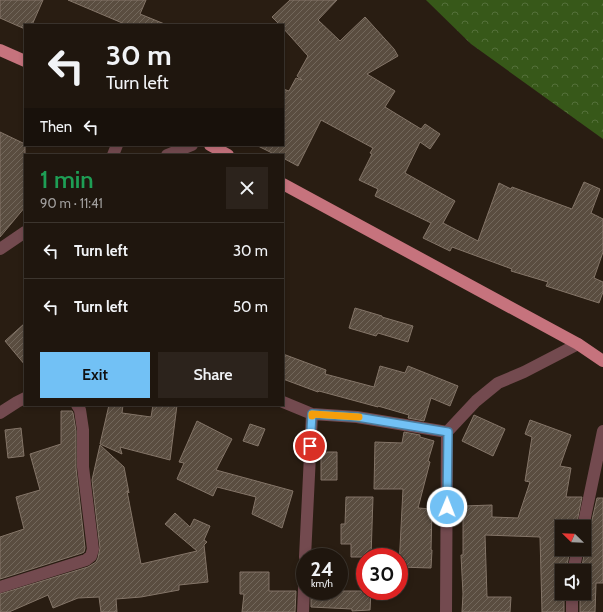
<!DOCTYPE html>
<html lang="en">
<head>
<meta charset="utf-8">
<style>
  :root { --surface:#1f160e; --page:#2c231c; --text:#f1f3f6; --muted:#a19f9e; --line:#3c352e; --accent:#72c1f5 }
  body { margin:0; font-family:Cabin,sans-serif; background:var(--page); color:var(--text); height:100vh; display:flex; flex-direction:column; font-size:15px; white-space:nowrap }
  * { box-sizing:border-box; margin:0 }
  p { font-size:13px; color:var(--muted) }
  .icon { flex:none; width:22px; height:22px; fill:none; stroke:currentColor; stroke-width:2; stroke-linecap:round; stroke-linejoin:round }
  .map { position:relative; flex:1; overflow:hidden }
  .drawer { position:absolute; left:24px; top:154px; width:260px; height:252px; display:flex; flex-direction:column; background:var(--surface); border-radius:0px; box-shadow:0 2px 6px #0003,0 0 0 1px var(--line) }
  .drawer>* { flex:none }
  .hud { position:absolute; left:24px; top:24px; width:260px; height:122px; border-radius:0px; box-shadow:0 2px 6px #0003,0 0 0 1px var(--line); background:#1f160e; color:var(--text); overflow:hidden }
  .needle { width:26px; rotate:293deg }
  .controls { position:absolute; left:555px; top:520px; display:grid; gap:8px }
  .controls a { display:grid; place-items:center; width:36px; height:36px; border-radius:0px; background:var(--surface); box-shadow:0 2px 6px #0003,0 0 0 1px var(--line); font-size:20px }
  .speed { position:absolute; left:296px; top:548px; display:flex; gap:8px; font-size:20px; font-weight:700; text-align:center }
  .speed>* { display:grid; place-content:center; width:52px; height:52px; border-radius:50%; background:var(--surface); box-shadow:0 2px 6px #0003,0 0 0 1px var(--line); line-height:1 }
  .speed small { font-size:10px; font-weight:400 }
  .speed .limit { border:6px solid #d22; background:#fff; color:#111 }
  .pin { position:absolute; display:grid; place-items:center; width:34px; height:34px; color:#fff; margin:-17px; border:2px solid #fff; border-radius:50%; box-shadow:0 1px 4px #0007 }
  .me { position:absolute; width:44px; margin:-22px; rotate:1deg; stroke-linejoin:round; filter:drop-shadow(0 0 3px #0008) }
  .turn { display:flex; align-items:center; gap:14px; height:84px; padding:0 16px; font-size:18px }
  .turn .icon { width:52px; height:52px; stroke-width:2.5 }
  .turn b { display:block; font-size:28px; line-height:34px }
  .then { display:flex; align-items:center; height:38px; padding:0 16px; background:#0003; gap:8px; font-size:15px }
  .round { display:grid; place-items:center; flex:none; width:42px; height:42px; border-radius:0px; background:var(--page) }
  .overview { display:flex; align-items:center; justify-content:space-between; height:68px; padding:0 16px }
  h1 { font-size:24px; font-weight:600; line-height:30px; color:#1e9e55 }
  .button { display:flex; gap:8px; margin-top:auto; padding:8px 16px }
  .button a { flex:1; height:46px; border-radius:0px; background:var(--accent); color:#111; font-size:16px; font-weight:600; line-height:46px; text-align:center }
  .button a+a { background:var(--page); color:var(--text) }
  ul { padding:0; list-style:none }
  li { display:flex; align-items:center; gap:12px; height:56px; padding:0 16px; border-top:1px solid var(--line) }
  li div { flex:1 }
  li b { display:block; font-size:15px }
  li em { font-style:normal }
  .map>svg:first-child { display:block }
  .forest { fill:url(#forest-crowns) }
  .building { fill:url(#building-hatch); stroke:#847568 }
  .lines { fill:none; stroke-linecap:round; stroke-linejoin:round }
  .minor { stroke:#734a4f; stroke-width:12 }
  .major { stroke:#c6737d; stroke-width:12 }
  .route-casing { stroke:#4a7d9f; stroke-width:10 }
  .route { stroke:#72c1f5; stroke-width:7 }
  .slow { stroke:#f59e0b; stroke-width:7 }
</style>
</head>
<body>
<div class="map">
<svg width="603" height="612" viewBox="0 0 603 612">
  <defs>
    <pattern id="forest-crowns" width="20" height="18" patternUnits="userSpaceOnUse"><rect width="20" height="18" fill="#375819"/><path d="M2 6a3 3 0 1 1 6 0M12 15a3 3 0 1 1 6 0" fill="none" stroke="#54703a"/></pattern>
    <pattern id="building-hatch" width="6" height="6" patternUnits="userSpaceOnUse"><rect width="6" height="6" fill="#5a4d40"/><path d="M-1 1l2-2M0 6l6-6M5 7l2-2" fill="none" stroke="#72675b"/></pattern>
  </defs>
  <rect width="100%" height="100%" fill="#291d12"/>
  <!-- forest -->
  <path class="forest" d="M426,0H603V139L471,44Z"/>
  <!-- building -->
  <path class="building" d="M0,0H43L32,25H25V29L0,18Z
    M68,0H146L140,14L167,25H127Z
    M290,0H337L318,20L340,41L365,17L394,49L398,56L367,74L395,91L385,107L421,129L425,124L440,134L430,149L420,142L405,173L455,201L443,223L478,241L499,183L511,189L512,187L572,209L584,182L600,189L591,213L603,219V252L594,278L603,282V292L599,303L546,286L548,282L511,271L512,269L452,247L450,251L423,238L431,223L375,196L378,189L359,180L372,154L370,153L373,148L321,120L298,166L283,158V155H276L256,145H283V89L289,91L296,78L302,80L297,76L308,56L283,28V25H280L272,17Z
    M0,132L25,144V207L0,237Z
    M355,308L382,316V317L413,326L408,342L378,333L376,336L349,328Z
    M25,323V365L5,341Z
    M283,354L326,370L325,374L374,387L380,366L405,373L408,366L458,386L450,406L431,398L424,421L408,418L409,415L378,406V407L319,391L318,392L283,379Z
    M109,405H123L122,413L151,417L153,405H177L170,460L120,447L122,454L100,444Z
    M61,411H72L73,413L76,431V468L85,548L84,552L82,553L0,579V537L24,529L16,497L40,490L30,454L61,444Z
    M474,415L505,429L493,456L462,441Z
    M530,420L571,435L560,466L571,468L566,497H582L576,527H562V549H570L566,571H562V593H564V612H542L540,537L485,535L487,597H511L510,612H462L463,594L461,555H463V506L492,505V517L518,518L530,482L525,481L532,437L525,434Z
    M197,421L232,439L216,470L293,491L282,528L252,514L256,497L217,487L213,496L177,479L184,463L179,462Z
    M250,424L265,429L258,446L243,441Z
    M21,428L24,456L8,458L5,430Z
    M404,432L420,435V437L434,441L428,461L430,462L418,508L432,509L431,550H432L431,568L399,567L403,489H374L375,442L402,443Z
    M100,445L124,467L129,493L127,491L141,564L197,551L165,524L175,513L190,527L194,519L210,526L204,540L207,542L204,545L208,582L179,585V590L141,597L116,599L117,612H101L99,597L78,598L53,608L48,595L9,612H0V594L88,567L96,562L98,558L100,548L92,480Z
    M321,452H337V480H321Z
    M346,497H373L371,557H351V544H341V524H345Z
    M597,498H603V583H596L595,612H580V593H584V571H581L585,550L584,545V534L588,532L590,529Z
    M240,572H269V591H296L295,612H242L244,594H240Z
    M311,591H371L370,610L352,611V609L311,607Z"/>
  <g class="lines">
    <!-- minor -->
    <path class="minor" d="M113,155L117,145
      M167,155L192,145
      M0,249L25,232
      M283,402L312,414L357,417L447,432
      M0,413L17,402L25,398
      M583,527L603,431
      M305,557L312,414
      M573,571L578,549
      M0,587L86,560L91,556L93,549L83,467V430L80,410L77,405
      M572,593V612
      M303,612L305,568
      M446,612L447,432L476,401L498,383L524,372L578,344"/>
    <!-- major -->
    <path class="major" d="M0,50L25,61
      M210,145L228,155
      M283,184L578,344L603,361"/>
  </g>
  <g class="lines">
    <defs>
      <path id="route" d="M310,446L312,414L357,417L448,432L447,507"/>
    </defs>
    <!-- route casing -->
    <use href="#route" class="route-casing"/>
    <!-- route -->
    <use href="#route" class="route"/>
    <!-- slow -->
    <path class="slow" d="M312,416V414L359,417"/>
  </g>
</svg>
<div class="controls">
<a><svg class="needle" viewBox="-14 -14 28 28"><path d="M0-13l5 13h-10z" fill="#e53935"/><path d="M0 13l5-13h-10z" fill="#a19f9e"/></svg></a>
<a><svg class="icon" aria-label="sound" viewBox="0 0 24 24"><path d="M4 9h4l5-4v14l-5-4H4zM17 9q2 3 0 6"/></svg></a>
</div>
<div class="speed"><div>24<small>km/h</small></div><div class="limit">30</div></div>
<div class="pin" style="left:310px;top:446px;background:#d93025"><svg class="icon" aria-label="arrive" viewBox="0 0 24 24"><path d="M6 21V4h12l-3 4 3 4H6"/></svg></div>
<svg class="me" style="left:447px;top:507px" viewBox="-20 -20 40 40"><circle r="17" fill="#72c1f5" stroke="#fff" stroke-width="3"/><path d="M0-11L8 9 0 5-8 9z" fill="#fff"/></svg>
<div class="hud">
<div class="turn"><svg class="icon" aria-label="left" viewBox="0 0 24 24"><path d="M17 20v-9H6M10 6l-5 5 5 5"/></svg><div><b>30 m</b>Turn left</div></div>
<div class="then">Then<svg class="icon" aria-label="left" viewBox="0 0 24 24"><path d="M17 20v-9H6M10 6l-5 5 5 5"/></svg></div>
</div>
<section class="drawer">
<div class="overview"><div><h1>1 min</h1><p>90 m · 11:41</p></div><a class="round"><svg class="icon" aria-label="close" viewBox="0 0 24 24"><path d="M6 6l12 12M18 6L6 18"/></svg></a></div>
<ul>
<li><svg class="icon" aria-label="left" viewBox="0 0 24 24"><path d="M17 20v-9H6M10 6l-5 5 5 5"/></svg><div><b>Turn left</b></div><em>30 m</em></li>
<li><svg class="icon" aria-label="left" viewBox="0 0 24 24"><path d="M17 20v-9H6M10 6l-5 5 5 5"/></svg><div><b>Turn left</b></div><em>50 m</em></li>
</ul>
<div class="button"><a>Exit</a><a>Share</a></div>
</section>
</div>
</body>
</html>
